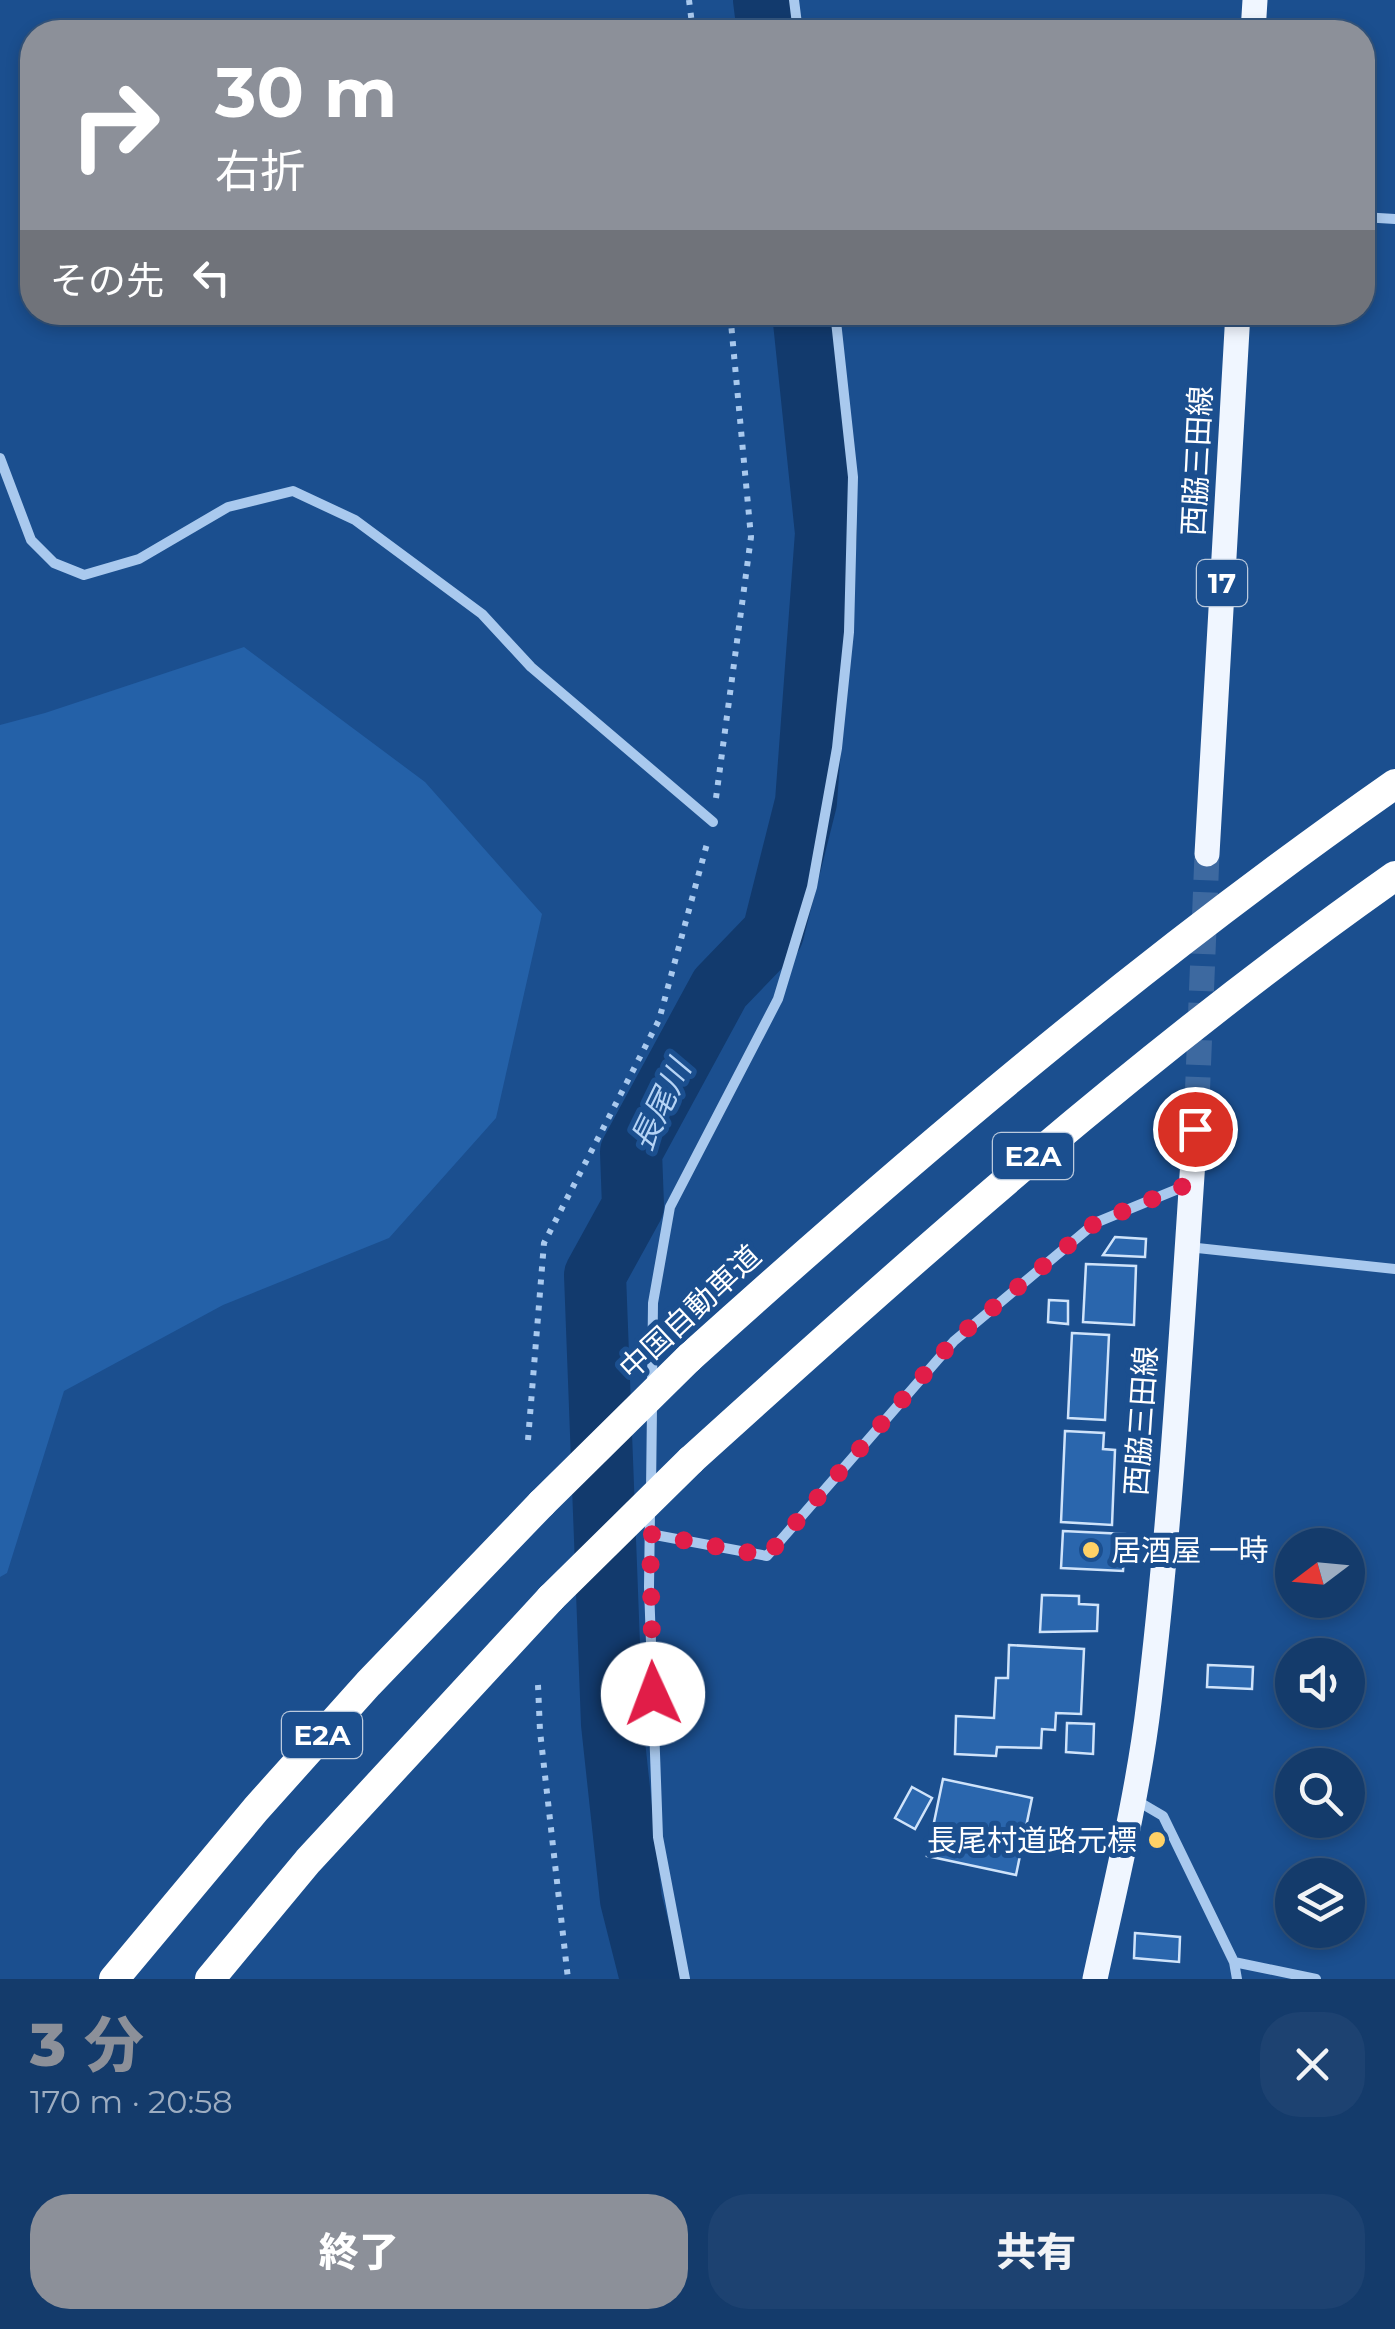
<!DOCTYPE html>
<html lang="ja">
<head>
<meta charset="utf-8">
<style>
  :root { --surface:#143b6b; --page:#1d4271; --text:#f1f3f6; --muted:#9dadc1; --line:#33557e; --accent:#8c9099 }
  body { margin:0; font-family:Montserrat,"Noto Sans JP",sans-serif; background:var(--page); color:var(--text); height:100vh; display:flex; flex-direction:column; font-size:38px; white-space:nowrap }
  * { box-sizing:border-box; margin:0 }
  p { font-size:32px; color:var(--muted) }
  .icon { flex:none; width:55px; height:55px; fill:none; stroke:currentColor; stroke-width:2; stroke-linecap:round; stroke-linejoin:round }
  .map { position:relative; height:1979px; overflow:hidden }
  .drawer { display:flex; flex-direction:column; background:var(--surface); flex:1 }
  .drawer>* { flex:none }
  .hud { position:absolute; left:20px; top:20px; width:1355px; height:305px; border-radius:40px; box-shadow:0 5px 15px #0003,0 0 0 2px var(--line); background:#8c9099; color:#fff; overflow:hidden }
  .needle { width:65px; rotate:254deg }
  .tools { position:absolute; left:1275px; top:1528px; display:grid; gap:20px }
  .tools a { display:grid; place-items:center; width:90px; height:90px; border-radius:50%; background:var(--surface); box-shadow:0 5px 15px #0003,0 0 0 2px var(--line); font-size:50px }
  .pin { position:absolute; display:grid; place-items:center; width:85px; height:85px; color:#fff; margin:-42px; border:5px solid #fff; border-radius:50%; box-shadow:0 2px 10px #0007 }
  .me { position:absolute; width:110px; margin:-55px; rotate:358deg; stroke-linejoin:round; filter:drop-shadow(0 0 8px #0008) }
  .turn { display:flex; align-items:center; gap:35px; height:210px; padding:0 30px; font-size:45px }
  .turn .icon { width:130px; height:130px; stroke-width:2.5 }
  .turn b { display:block; font-size:70px; line-height:85px }
  .then { display:flex; align-items:center; height:95px; padding:0 30px; background:#0003; gap:20px; font-size:38px }
  .round { display:grid; place-items:center; flex:none; width:105px; height:105px; border-radius:40px; background:var(--page) }
  .overview { display:flex; align-items:center; justify-content:space-between; height:170px; padding:0 30px }
  h1 { font-size:60px; font-weight:800; line-height:75px; color:var(--accent) }
  .primary-button { display:flex; gap:20px; margin-top:auto; padding:20px 30px }
  .primary-button a { flex:1; height:115px; border-radius:40px; background:var(--accent); color:#fff; font-size:40px; font-weight:800; line-height:115px; text-align:center }
  .primary-button a+a { background:var(--page); color:var(--text) }
  .map>svg:first-child { display:block }
  .green { fill:#2461a8 }
  .lines { fill:none; stroke-linecap:round; stroke-linejoin:round }
  .river { stroke:#123a6d; stroke-width:62 }
  .building { fill:#2a66ad; stroke:#cfe3fa; stroke-width:2.5 }
  .primary-tunnel { stroke:#3d69a0; stroke-width:25; stroke-dasharray:25 12; stroke-linecap:butt }
  .path { stroke:#a9c9ee; stroke-width:6; stroke-dasharray:5 8; stroke-linecap:butt }
  .street { stroke:#a9c9ee; stroke-width:10 }
  .primary { stroke:#f0f6ff; stroke-width:25 }
  .highway { stroke:#fff; stroke-width:30 }
  .highway-bridge { stroke:#fff; stroke-width:30 }
  .route { stroke:#e11d48; stroke-width:18; stroke-dasharray:0 32.4 }
  .poi-dot { fill:#ffd166; stroke:#1b4f8f; stroke-width:4 }
  .labels { text-anchor:middle; dominant-baseline:central; stroke-width:10; stroke-linejoin:round; paint-order:stroke }
  .shield { fill:#1b4f8f; stroke:#bbcadd; stroke-width:2.5 }
  .shield-label { font-size:28px; font-weight:bold; fill:#fff }
  .street-label { font-size:30px; fill:#fff; stroke:#1b4f8f }
  .poi-label { font-size:30px; fill:#fff; stroke:#1b4f8f; text-anchor:start }
  .water-label { font-size:32px; font-style:italic; fill:#b5d3f5; stroke:#1b4f8f }
</style>
</head>
<body>
<div class="map">
<svg width="1395" height="1979" viewBox="0 0 1395 1979">
  <rect width="100%" height="100%" fill="#1b4f8f"/>
  <!-- green -->
  <path class="green" d="M244,647L425,782L542,914L496,1118L389,1238L223,1305L64,1391L7,1573L0,1577V725L45,713Z"/>
  <g class="lines">
    <!-- river -->
    <path class="river" d="M764,0L768,32
      M651,1979L631,1900L612,1724L595,1275L633,1206L631,1152L720,988L773,933L806,802L826,533L803,312"/>
  </g>
  <!-- building -->
  <path class="building" d="M1115,1237L1146,1239L1145,1257L1103,1255Z
    M1086,1264L1136,1266L1134,1325L1083,1322Z
    M1049,1300L1068,1301V1324L1048,1322Z
    M1072,1333L1109,1335L1105,1420L1068,1418Z
    M1065,1431L1104,1433L1103,1449L1115,1450L1112,1525L1061,1522Z
    M1063,1531L1125,1534L1123,1571L1061,1568Z
    M1042,1595L1079,1596V1604L1098,1605L1097,1631L1040,1632Z
    M1009,1645L1084,1649L1081,1714L1056,1713L1055,1730L1042,1729L1041,1748L997,1747L996,1756L955,1754L956,1716L994,1718L996,1678H1008Z
    M1208,1665L1253,1667L1252,1689L1207,1687Z
    M1067,1723L1094,1724L1093,1754L1066,1752Z
    M943,1779L1032,1798L1016,1875L927,1856Z
    M912,1787L932,1798L915,1829L895,1818Z
    M1135,1933L1180,1937L1179,1962L1134,1958Z"/>
  <g class="lines">
    <!-- primary-tunnel -->
    <path class="primary-tunnel" d="M1197,1102L1207,854"/>
    <!-- path -->
    <path class="path" d="M689,0L693,32
      M716,798L751,537L730,312
      M528,1440L544,1243L659,1020L708,840
      M538,1685L540,1731L568,1979"/>
    <!-- street -->
    <path class="street" d="M794,0L798,32
      M1362,217L1395,219
      M0,458L31,540L54,563L84,575L139,559L228,507L293,491L355,520L482,614L531,667L713,822
      M1188,1247L1395,1269
      M652,1385L653,1303L670,1207L778,999L812,887L837,748L849,632L853,477L835,312
      M651,1490L652,1407
      M650,1512L649,1587L658,1837L685,1979
      M650,1534L767,1556L954,1341L1095,1223L1190,1184
      M1134,1799L1163,1816L1234,1962L1237,1979
      M1234,1962L1316,1979"/>
    <!-- primary -->
    <path class="primary" d="M1253,32L1255,0
      M1207,854L1238,312
      M1095,1979C1115,1887 1138,1795 1149,1702C1173,1503 1183,1302 1197,1102"/>
    <!-- highway -->
    <path class="highway" d="M689,1358C914,1155 1146,958 1395,784
      M691,1460C917,1255 1145,1052 1395,876
      M114,1979L256,1809L368,1684L542,1503
      M210,1979L308,1861L551,1598"/>
    <!-- highway-bridge -->
    <path class="highway-bridge" d="M542,1503L689,1358
      M551,1598L691,1460"/>
  </g>
  <g class="lines">
    <!-- route -->
    <path class="route" d="M653,1694L650,1534L767,1556L954,1340L1095,1223L1191,1183L1195,1129"/>
  </g>
  <!-- markers -->
  <g class="poi-dot">
    <circle cx="1091" cy="1550" r="10"/>
    <circle cx="1157" cy="1840" r="10"/>
  </g>
  <g class="labels">
    <!-- shield labels -->
    <g class="shield">
      <rect x="1197" y="560" width="50" height="46" rx="8"/>
      <rect x="993" y="1133" width="80" height="46" rx="8"/>
      <rect x="282" y="1712" width="80" height="46" rx="8"/>
    </g>
    <g class="shield-label">
      <text x="1222" y="583">17</text>
      <text x="1033" y="1156">E2A</text>
      <text x="322" y="1735">E2A</text>
    </g>
    <!-- street labels -->
    <g class="street-label">
      <text transform="translate(1197 461) rotate(-87)">西脇三田線</text>
      <text transform="translate(690 1312) rotate(-43)">中国自動車道</text>
      <text transform="translate(1141 1421) rotate(-86)">西脇三田線</text>
    </g>
    <!-- poi labels -->
    <g class="poi-label">
      <text x="1111" y="1550">居酒屋 一時</text>
      <text x="1137" y="1840" text-anchor="end">長尾村道路元標</text>
    </g>
    <!-- water labels -->
    <g class="water-label">
      <text transform="translate(660 1105) rotate(-64)">長尾川</text>
    </g>
  </g>
</svg>
<div class="tools">
<a><svg class="needle" viewBox="-14 -14 28 28"><path d="M0-13l5 13h-10z" fill="#e53935"/><path d="M0 13l5-13h-10z" fill="#9dadc1"/></svg></a>
<a><svg class="icon" aria-label="sound" viewBox="0 0 24 24"><path d="M4 9h4l5-4v14l-5-4H4zM17 9q2 3 0 6"/></svg></a>
<a><svg class="icon" aria-label="search" viewBox="0 0 24 24"><circle cx="10" cy="10" r="6"/><path d="M15 15l6 6"/></svg></a>
<a><svg class="icon" aria-label="layers" viewBox="0 0 24 24"><path d="M12 4l9 5-9 5-9-5zM3 14l9 5 9-5"/></svg></a>
</div>
<div class="pin" style="left:1195px;top:1129px;background:#d93025"><svg class="icon" aria-label="arrive" viewBox="0 0 24 24"><path d="M6 21V4h12l-3 4 3 4H6"/></svg></div>
<svg class="me" style="left:653px;top:1694px" viewBox="-20 -20 40 40"><circle r="19" fill="#fff"/><path d="M0-13L10 11 0 6-10 11z" fill="#e11d48"/></svg>
<div class="hud">
<div class="turn"><svg class="icon" aria-label="right" viewBox="0 0 24 24"><path d="M7 20v-9h11M14 6l5 5-5 5"/></svg><div><b>30 m</b>右折</div></div>
<div class="then">その先<svg class="icon" aria-label="left" viewBox="0 0 24 24"><path d="M17 20v-9H6M10 6l-5 5 5 5"/></svg></div>
</div>
</div>
<section class="drawer">
<div class="overview"><div><h1>3 分</h1><p>170 m · 20:58</p></div><a class="round"><svg class="icon" aria-label="close" viewBox="0 0 24 24"><path d="M6 6l12 12M18 6L6 18"/></svg></a></div>
<div class="primary-button"><a>終了</a><a>共有</a></div>
</section>
</body>
</html>
